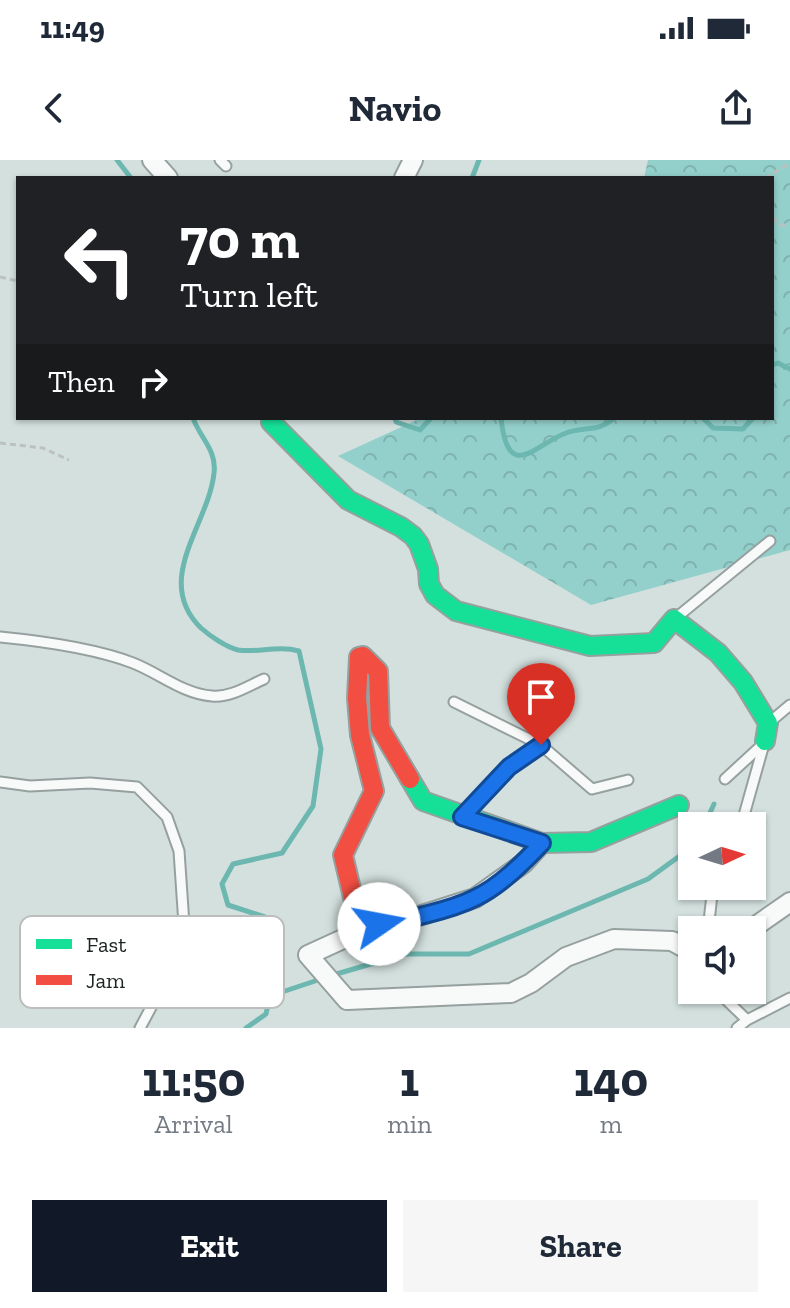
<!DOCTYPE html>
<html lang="en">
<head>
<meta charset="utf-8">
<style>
  :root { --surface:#fff; --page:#f6f6f7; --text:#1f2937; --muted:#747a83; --accent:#111827 }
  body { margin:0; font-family:"Zilla Slab",serif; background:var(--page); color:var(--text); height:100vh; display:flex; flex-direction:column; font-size:30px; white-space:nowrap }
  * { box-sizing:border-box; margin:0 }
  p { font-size:26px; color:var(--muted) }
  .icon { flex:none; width:44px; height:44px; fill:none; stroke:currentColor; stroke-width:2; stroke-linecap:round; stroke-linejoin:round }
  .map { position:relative; height:868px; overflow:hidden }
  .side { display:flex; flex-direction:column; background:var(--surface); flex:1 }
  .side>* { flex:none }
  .guide { position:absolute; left:16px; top:16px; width:758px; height:244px; border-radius:0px; box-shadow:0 2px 6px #0004; background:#202124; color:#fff; overflow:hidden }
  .needle { width:52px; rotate:86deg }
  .buttons { position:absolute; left:678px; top:652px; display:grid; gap:16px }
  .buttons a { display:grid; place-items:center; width:88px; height:88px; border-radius:0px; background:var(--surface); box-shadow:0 2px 6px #0004; font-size:40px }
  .pin { position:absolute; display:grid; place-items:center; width:68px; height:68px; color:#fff; margin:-82px -34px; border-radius:50% 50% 50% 0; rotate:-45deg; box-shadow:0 0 8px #0007 }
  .pin .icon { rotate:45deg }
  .me { position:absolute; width:88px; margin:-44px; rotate:78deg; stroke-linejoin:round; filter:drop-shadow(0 0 6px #0008) }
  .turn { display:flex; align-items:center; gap:28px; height:168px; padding:0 32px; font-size:36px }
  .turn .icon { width:104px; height:104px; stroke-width:2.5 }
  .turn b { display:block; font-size:56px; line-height:68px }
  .then { display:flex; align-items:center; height:76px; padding:0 32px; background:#0003; gap:16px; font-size:30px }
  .eta { display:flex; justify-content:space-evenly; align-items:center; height:136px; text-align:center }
  .eta b { font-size:48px; font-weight:700; line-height:56px }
  .action { display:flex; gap:16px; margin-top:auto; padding:16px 32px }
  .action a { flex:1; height:92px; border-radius:0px; background:var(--accent); color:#fff; font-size:32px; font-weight:700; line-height:92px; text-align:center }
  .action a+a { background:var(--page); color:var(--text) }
  .status { display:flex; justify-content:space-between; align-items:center; height:56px; padding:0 40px; background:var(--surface); direction:ltr }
  .status svg { height:22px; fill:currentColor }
  header { display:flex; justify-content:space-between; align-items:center; height:104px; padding:0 32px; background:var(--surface); font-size:36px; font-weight:700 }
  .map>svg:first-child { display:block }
  .forest { fill:url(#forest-crowns) }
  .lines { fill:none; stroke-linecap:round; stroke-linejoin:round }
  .stream { stroke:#6cb7b0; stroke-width:5 }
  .lane-casing { stroke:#96a09f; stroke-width:13 }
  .street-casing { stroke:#96a09f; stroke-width:22 }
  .fast-casing { stroke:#96a09f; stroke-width:22 }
  .jam-casing { stroke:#96a09f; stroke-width:22 }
  .path { stroke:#bcc0c0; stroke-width:3; stroke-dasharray:6 4; stroke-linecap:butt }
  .lane { stroke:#f8fafa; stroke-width:9 }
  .street { stroke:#f8fafa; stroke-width:18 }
  .fast { stroke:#16e098; stroke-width:18 }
  .jam { stroke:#f24e42; stroke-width:18 }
  .route-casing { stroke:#114b97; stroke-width:20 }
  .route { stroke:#1a73e8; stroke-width:14 }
  .key { fill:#fff; stroke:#bbbebd; stroke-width:2 }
  .key-label { font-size:22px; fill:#1c2524 }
</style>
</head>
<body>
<div class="status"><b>11:49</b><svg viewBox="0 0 49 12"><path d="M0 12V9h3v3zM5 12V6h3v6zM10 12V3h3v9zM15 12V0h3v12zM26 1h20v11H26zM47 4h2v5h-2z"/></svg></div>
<header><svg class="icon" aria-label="back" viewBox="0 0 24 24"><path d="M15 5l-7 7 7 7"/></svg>Navio<svg class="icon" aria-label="share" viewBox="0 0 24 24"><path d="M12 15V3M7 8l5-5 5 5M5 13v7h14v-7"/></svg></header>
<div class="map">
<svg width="790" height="868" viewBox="0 0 790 868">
  <defs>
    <pattern id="forest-crowns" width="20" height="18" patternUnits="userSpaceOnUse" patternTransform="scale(2)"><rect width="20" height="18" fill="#94d0cb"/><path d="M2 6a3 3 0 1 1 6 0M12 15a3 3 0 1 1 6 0" fill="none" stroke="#7fb2ae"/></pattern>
  </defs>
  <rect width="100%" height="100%" fill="#d3e0de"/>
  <!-- forest -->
  <path class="forest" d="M648,0H790V390L591,445L338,296L421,258H772V18H644Z"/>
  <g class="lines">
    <!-- stream -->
    <path class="stream" d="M117,0L131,18
      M472,18L479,0
      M772,205L778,203L790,209
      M193,258C200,278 217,290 214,313C209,364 152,420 201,468C210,476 226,487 238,490C258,493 278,485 299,491L321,589L313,646L282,693L233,704L222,724L228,745L265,757L270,836L266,854L246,868
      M395,258L396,262L420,270L431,258
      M501,258C508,324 534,285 566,273C585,266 598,273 614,258
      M703,258L713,268L743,269L753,258
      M704,666L714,644
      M333,815L405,794H469L648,719L692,687
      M270,836L324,818"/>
    <defs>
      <path id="lane" d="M220,0L226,6
        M677,457L770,381
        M0,477C41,481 94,488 133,503C159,513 183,534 212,536C230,538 248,526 264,519
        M454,542L541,585L592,629L628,620
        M771,561L790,545
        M725,619L763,584
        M0,622L30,626L90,623L137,627L167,657L179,691L185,779L178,797L140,868
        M467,651L509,607L541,585
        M741,666L764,584
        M708,770L712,735L716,726
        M716,830L747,860
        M737,868L747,860L790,838"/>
      <path id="street" d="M152,0L168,18
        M404,18L413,0
        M542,683L524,703L475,738L403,761L367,768L308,795L347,840L511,833L531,823L566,797L614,779L672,781L692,792
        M750,770L790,742"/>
      <path id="fast" d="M271,262L348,340L401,367L413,376L419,384L428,409L429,424L435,435L456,451L590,486L654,483L674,459L718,493L743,522L768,563L765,581
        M410,619L423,641L542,683L591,682L679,645"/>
      <path id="jam" d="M367,768L356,750L343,695L374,631L360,575L357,538L359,497L363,496L378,511L380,568L410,619"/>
    </defs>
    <!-- lane casing -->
    <use href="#lane" class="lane-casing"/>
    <!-- street casing -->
    <use href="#street" class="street-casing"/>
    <!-- fast casing -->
    <use href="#fast" class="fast-casing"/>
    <!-- jam casing -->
    <use href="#jam" class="jam-casing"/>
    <!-- path -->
    <path class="path" d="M765,18L790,3
      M772,58L782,65H790
      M0,117L18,121
      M0,283L43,288L69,300"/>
    <!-- lane -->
    <use href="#lane" class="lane"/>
    <!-- street -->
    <use href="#street" class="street"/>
    <!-- fast -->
    <use href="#fast" class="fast"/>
    <!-- jam -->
    <use href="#jam" class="jam"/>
  </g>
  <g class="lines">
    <defs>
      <path id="route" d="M379,764C406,760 451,750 475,738C500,726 523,703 542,683L462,657L509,607L541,585"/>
    </defs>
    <!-- route casing -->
    <use href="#route" class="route-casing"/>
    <!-- route -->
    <use href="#route" class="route"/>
  </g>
  <!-- legend -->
  <rect x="20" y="756" width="264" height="92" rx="12" class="key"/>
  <rect x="36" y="779" width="36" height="10" fill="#16e098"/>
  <rect x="36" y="815" width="36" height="10" fill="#f24e42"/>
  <g class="key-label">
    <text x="86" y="792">Fast</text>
    <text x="86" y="828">Jam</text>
  </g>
</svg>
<div class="buttons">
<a><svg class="needle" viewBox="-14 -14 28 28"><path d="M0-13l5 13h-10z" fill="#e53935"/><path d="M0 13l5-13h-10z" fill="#747a83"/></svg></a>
<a><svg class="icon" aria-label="sound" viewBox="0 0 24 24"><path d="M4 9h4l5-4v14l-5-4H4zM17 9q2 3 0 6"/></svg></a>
</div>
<div class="pin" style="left:541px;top:585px;background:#d93025"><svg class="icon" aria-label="arrive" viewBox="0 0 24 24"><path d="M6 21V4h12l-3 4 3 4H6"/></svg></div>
<svg class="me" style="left:379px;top:764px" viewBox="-20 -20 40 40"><circle r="19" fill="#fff"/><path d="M0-13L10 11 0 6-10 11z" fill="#1a73e8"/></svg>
<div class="guide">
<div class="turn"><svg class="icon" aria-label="left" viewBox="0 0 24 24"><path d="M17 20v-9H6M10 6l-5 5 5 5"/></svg><div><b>70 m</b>Turn left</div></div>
<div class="then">Then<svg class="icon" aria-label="right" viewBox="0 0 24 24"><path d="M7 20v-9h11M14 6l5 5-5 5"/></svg></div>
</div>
</div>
<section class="side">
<div class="eta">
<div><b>11:50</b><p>Arrival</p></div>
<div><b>1</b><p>min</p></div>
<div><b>140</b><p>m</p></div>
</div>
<div class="action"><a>Exit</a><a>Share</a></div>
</section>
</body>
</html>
